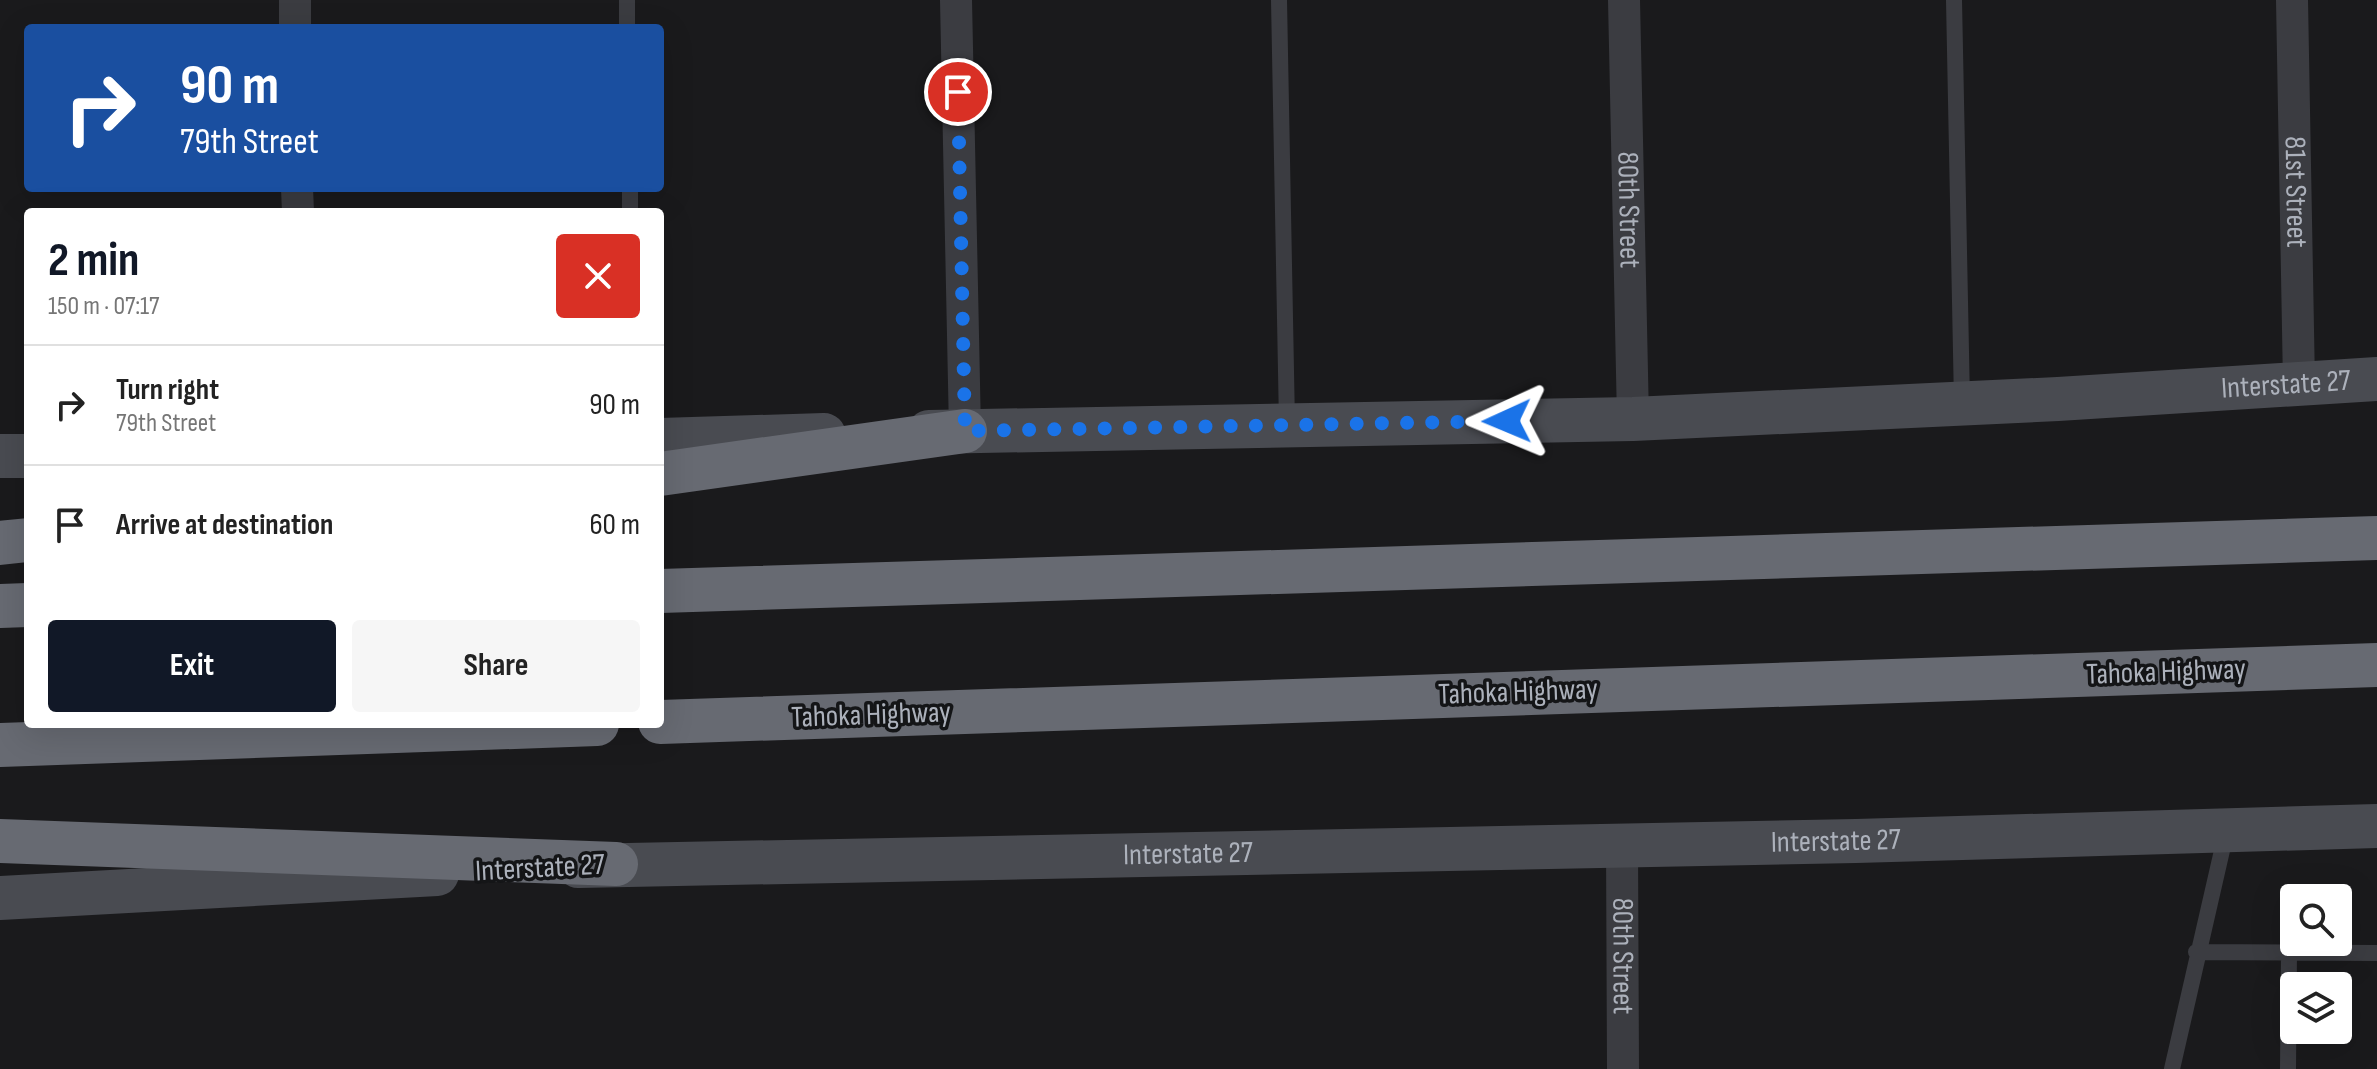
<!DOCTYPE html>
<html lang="en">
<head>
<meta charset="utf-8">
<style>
  :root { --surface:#fff; --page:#f6f6f6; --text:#222; --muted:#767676; --line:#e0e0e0; --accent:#111827 }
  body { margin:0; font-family:"Sofia Sans Condensed",sans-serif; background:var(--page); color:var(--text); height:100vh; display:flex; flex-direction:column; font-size:30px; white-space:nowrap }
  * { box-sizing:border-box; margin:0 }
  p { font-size:26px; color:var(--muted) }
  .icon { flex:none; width:44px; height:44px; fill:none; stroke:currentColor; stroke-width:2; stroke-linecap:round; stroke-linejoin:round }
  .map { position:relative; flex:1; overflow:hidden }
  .panel { position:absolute; left:24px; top:208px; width:640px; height:520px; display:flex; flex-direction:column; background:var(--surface); border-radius:8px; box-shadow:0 8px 32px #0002 }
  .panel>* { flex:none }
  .banner { position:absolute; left:24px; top:24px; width:640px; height:168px; border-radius:8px; box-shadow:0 8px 32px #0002; background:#1a4fa0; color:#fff; overflow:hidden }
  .fabs { position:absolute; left:2280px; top:884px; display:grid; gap:16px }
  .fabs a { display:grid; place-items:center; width:72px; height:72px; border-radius:8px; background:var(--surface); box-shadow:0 8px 32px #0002; font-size:40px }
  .pin { position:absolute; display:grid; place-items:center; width:68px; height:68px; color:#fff; margin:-34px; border:4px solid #fff; border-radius:50%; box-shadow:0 2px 8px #0007 }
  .me { position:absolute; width:88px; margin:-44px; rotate:269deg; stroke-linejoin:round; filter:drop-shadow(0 0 6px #0008) }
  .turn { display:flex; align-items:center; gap:28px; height:168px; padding:0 24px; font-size:36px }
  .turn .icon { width:104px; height:104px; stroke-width:2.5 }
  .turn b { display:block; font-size:56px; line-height:68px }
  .round { display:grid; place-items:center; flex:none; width:84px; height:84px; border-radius:8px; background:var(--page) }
  .overview { display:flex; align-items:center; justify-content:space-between; height:136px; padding:0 24px }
  h1 { font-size:48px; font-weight:700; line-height:60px; color:var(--accent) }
  .primary-button { display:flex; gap:16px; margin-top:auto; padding:16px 24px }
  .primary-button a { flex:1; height:92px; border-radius:8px; background:var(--accent); color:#fff; font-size:32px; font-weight:700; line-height:92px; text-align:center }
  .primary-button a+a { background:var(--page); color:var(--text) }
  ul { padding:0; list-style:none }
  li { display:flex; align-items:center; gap:24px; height:120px; padding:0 24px; border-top:2px solid var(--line) }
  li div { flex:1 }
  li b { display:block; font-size:30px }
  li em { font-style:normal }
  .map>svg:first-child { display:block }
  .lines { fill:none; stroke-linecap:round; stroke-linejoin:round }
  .service { stroke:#3b3c41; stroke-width:16 }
  .minor { stroke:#3b3c41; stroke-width:32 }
  .secondary { stroke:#494b51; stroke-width:44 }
  .motorway { stroke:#676a72; stroke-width:44 }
  .route { stroke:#1a73e8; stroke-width:14; stroke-dasharray:0 25.2 }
  .labels { text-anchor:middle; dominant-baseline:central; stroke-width:7; stroke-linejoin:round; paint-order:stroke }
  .street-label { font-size:30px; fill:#acb1bb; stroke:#141517 }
</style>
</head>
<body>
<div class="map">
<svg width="2377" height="1069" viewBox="0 0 2377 1069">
  <rect width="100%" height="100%" fill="#1a1a1c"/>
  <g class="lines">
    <!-- service -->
    <path class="service" d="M627,0V28
      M1279,0L1287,424
      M1954,0L1962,402
      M630,188V212
      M2196,952L2377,953
      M2172,1069L2226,833
      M2288,1069L2289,952"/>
    <!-- minor -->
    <g class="minor">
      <path d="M295,0V28"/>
      <path d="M956,0L965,431"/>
      <path id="s1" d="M1624,0L1633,419"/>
      <path id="s2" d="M2292,0L2299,384"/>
      <path d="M297,188L298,212"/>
      <path id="s3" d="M1622,844L1623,1069"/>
    </g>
    <!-- secondary -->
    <g class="secondary">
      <path id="s4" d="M929,432L1633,419L2058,399L2377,379"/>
      <path d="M660,440L824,435"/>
      <path d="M0,456H28"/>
      <path id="s5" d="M578,866L1856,841L2377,826"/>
      <path d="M0,898L437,874"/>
    </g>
    <!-- motorway -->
    <path class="motorway" d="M660,474L965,431
      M0,543L28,540
      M660,591L2377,538
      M0,606L28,605
      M660,722L2377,665
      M0,745L597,724
      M0,841L616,864"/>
  </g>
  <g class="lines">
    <!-- route -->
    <path class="route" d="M958,92L965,431L1507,421"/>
  </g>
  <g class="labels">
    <!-- street labels -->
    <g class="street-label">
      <text stroke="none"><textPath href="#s2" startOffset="192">81st Street</textPath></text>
      <text stroke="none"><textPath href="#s1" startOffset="210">80th Street</textPath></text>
      <text stroke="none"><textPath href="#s4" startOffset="1358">Interstate 27</textPath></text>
      <text transform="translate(2166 672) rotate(-2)">Tahoka Highway</text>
      <text transform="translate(1518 692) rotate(-2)">Tahoka Highway</text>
      <text transform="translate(871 715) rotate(-2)">Tahoka Highway</text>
      <text stroke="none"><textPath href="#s5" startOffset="1258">Interstate 27</textPath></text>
      <text stroke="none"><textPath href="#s5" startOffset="610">Interstate 27</textPath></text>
      <text transform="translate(540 868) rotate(-3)">Interstate 27</text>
      <text stroke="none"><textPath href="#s3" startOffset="112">80th Street</textPath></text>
    </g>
  </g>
</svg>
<div class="fabs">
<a><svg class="icon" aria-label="search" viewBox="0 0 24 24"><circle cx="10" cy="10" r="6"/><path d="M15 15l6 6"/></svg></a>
<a><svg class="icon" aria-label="layers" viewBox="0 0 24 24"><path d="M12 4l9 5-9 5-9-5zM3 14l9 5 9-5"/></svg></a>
</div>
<div class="pin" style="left:958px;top:92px;background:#d93025"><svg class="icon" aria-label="arrive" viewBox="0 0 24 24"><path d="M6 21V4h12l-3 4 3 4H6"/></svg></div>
<svg class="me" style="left:1507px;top:421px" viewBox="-20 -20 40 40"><path d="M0-17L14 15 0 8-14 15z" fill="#1a73e8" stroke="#fff" stroke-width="4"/></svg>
<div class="banner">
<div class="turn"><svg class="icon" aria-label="right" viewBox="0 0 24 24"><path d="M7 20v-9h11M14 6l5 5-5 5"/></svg><div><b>90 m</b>79th Street</div></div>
</div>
<section class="panel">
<div class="overview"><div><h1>2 min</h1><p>150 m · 07:17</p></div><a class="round" style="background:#d93025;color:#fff"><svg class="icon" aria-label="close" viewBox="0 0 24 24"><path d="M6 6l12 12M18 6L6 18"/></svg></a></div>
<ul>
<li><svg class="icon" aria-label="right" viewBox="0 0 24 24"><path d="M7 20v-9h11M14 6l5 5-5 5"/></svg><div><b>Turn right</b><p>79th Street</p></div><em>90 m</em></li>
<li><svg class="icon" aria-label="arrive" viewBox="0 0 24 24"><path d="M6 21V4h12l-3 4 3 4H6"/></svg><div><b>Arrive at destination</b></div><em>60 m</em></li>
</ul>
<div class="primary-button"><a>Exit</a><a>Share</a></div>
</section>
</div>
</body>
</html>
